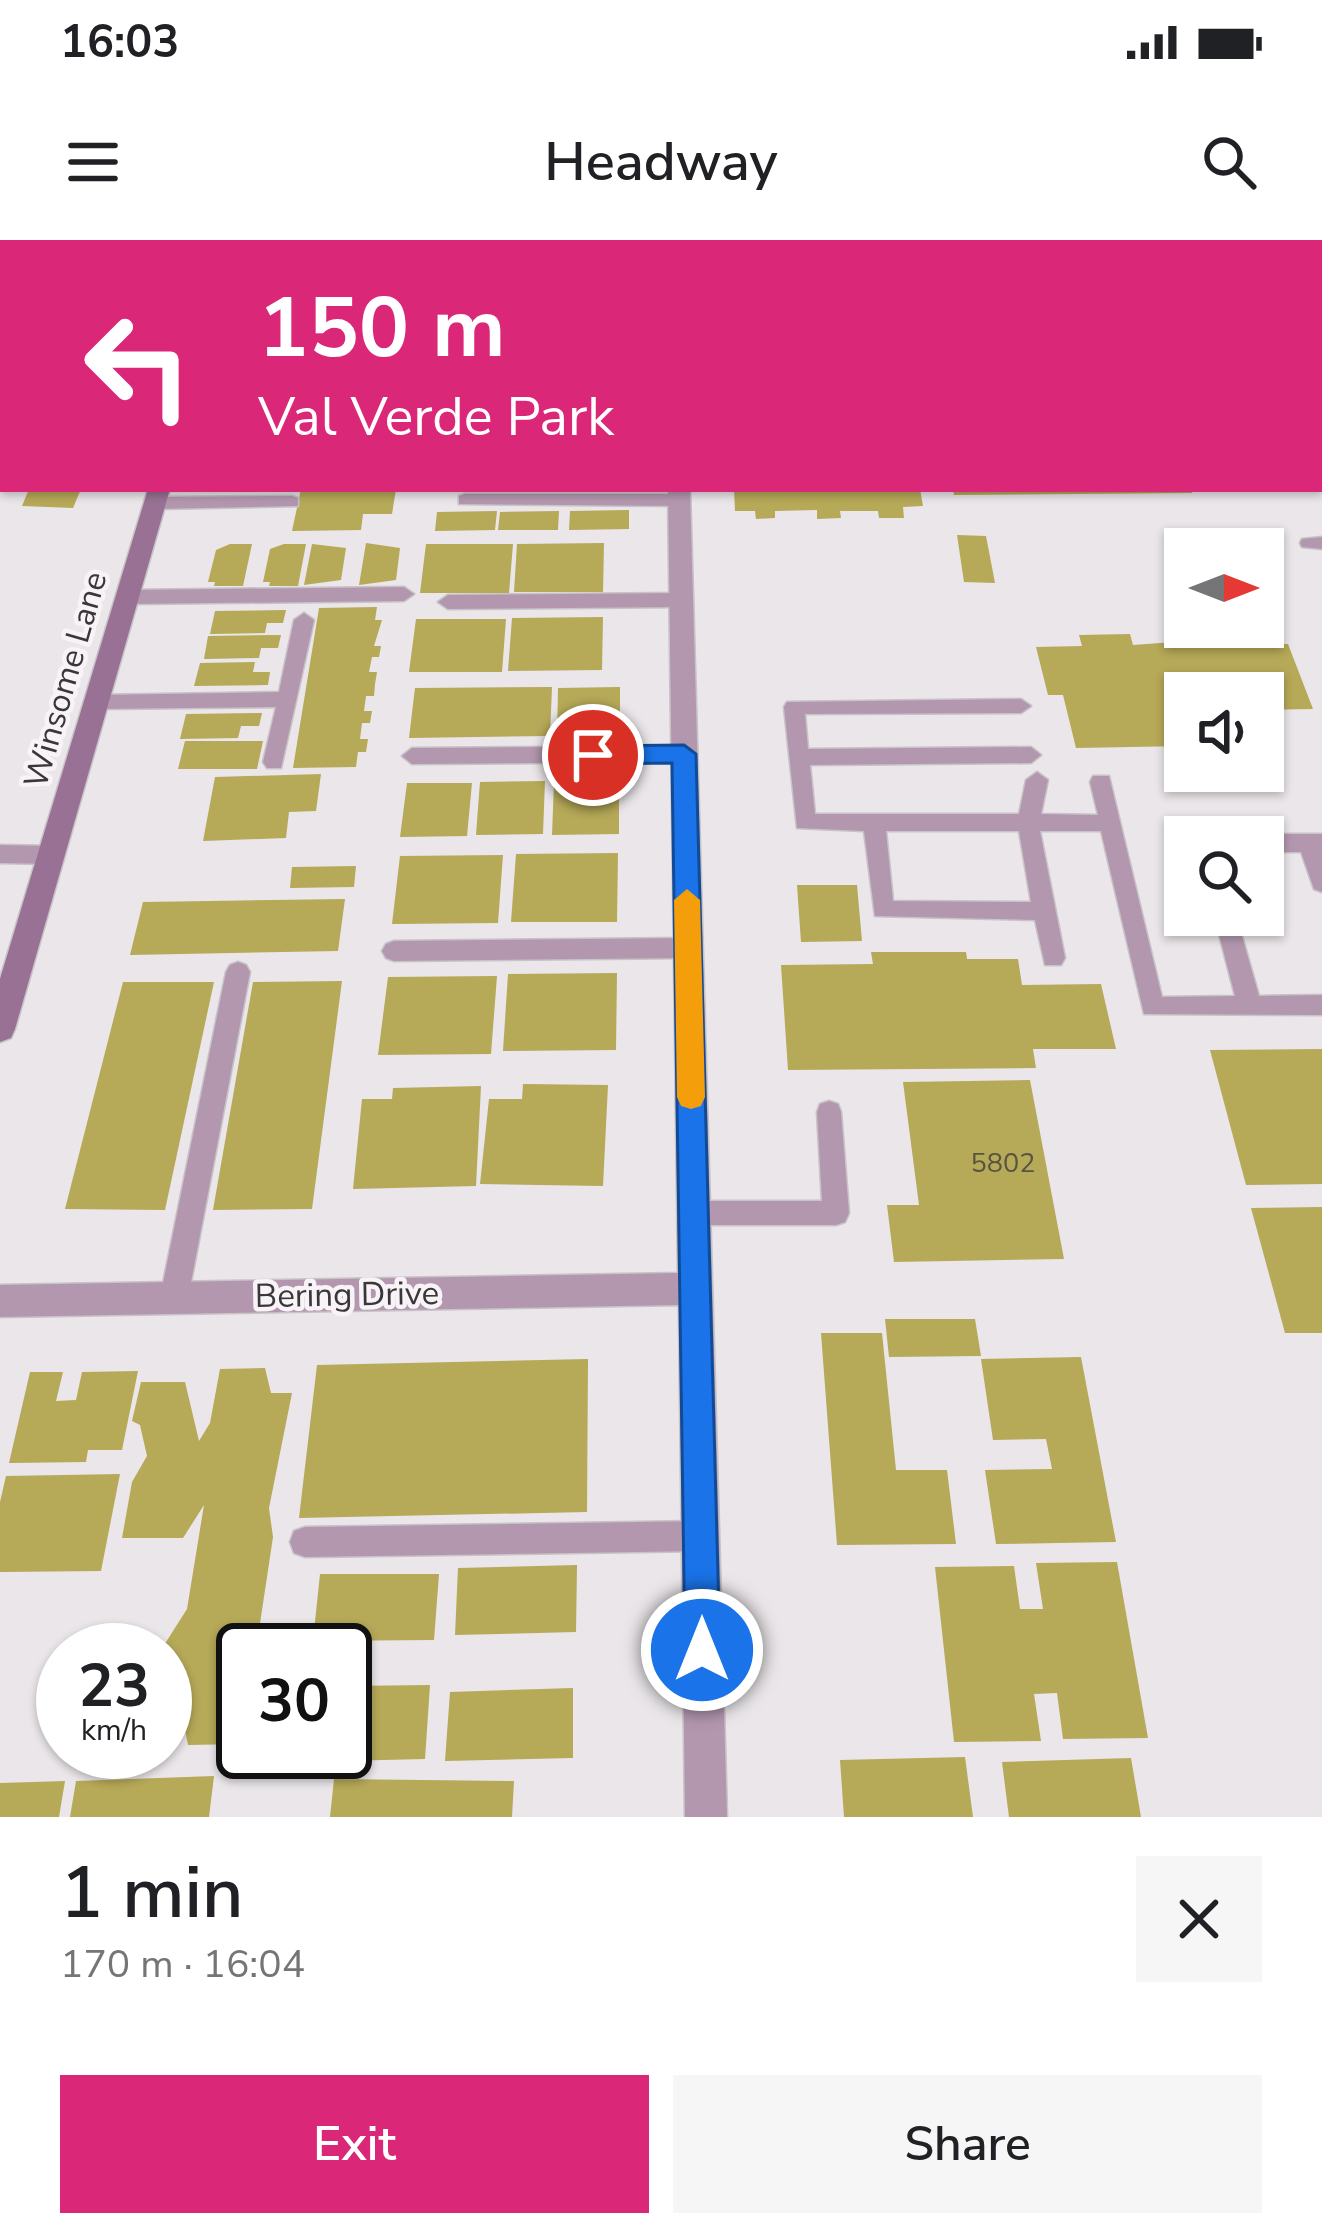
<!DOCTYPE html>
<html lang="en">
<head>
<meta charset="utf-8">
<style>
  :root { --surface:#fff; --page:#f6f6f6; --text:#202124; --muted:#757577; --accent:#db2777 }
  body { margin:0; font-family:"Nunito Sans",sans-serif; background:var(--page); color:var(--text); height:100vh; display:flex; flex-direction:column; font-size:45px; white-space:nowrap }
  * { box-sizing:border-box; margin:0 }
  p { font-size:39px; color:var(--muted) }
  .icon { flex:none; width:66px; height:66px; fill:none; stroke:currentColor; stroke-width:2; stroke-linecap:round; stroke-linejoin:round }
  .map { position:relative; height:1577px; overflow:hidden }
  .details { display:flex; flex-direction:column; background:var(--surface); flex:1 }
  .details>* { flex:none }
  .hud { position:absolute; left:0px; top:0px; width:1323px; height:252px; box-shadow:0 3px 9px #0004; background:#db2777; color:#fff; overflow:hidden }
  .needle { width:78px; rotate:90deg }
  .tools { position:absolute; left:1164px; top:288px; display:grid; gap:24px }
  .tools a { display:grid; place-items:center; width:120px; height:120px; border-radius:0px; background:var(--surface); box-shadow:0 3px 9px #0004; font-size:60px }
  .speed { position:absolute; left:36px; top:1383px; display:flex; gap:24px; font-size:60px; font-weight:700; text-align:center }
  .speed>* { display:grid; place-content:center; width:156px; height:156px; border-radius:50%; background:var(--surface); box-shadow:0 3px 9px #0004; line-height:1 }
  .speed small { font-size:30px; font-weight:400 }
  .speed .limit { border:6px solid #111; border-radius:18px; background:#fff; color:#111 }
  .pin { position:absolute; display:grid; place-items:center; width:102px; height:102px; color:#fff; margin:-51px; border:6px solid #fff; border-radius:50%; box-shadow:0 3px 12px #0007 }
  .me { position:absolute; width:132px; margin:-66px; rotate:0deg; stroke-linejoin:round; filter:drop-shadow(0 0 9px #0008) }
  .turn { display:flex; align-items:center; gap:42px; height:252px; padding:0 60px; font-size:54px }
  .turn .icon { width:156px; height:156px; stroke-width:2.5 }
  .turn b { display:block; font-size:84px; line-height:102px }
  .round { display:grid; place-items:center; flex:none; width:126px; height:126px; border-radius:0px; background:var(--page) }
  .headline { display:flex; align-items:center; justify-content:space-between; height:204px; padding:0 60px }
  h1 { font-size:72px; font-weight:600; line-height:90px }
  .button { display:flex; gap:24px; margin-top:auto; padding:24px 60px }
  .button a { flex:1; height:138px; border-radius:0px; background:var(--accent); color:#fff; font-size:48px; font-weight:600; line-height:138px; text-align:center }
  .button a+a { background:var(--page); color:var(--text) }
  .status { display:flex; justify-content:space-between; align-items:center; height:84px; padding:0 60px; background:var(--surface); direction:ltr }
  .status svg { height:33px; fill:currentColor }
  header { display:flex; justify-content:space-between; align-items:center; height:156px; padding:0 60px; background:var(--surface); font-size:54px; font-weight:600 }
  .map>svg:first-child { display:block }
  .building { fill:#b6a958 }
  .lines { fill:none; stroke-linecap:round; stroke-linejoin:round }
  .lane-casing { stroke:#c7c3c6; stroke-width:3 }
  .street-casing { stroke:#c7c3c6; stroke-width:3 }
  .secondary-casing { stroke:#c7c3c6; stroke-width:3 }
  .primary-casing { stroke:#c7c3c6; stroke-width:3 }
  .lane { fill:#b397af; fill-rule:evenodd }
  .street { fill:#b397af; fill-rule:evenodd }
  .secondary { fill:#997194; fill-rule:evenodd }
  .primary { fill:#855480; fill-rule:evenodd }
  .route { fill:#1a73e8; stroke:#114b97; stroke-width:3 }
  .slow { fill:#f59e0b }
  .labels { text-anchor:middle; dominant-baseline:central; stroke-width:9; stroke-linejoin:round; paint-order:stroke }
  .number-label { font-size:27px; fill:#585441 }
  .street-label { font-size:33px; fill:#393739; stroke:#f7f3f7 }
</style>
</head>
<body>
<div class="status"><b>16:03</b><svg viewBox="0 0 49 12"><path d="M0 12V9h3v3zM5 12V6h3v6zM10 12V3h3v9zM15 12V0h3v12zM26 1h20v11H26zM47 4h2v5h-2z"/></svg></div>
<header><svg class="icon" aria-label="menu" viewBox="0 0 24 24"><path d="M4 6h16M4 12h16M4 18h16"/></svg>Headway<svg class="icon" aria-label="search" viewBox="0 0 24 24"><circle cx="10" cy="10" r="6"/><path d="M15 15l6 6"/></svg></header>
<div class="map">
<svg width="1322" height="1577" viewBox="0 0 1322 1577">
  <rect width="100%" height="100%" fill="#eae6e9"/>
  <!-- building -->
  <path class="building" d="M29,249H81L73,268L22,266Z
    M301,249H396L392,274H363L361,290L292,291Z
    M734,249H920L923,266L903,267L904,278H879L878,271H840L841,278L817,279V270L775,271V278L756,279L755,271H735Z
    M953,249H1191L1192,253L954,255Z
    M629,270V289L569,290L570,271Z
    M497,271L495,290L435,291L437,272Z
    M559,271L558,290H498L500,272Z
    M957,295L986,296L995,343L964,342Z
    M366,303L400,308L396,340L359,345Z
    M604,303L603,352H514L517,304Z
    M230,304H252L243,346H214L215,342H208L216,310Z
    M284,304H306L298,346H269L270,342H263L270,309Z
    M312,304L346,308L341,340L304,345Z
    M426,304H513L509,353H420Z
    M377,367L375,380H382L374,406H381L379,417H372L369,432H377L375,444L374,456H366L364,471H372L370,483H362L360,499H368L366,512H358L356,527L293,528L319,368Z
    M286,370L283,383H267L265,393L210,394L215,371Z
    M603,377L602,430L508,431L512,378Z
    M416,379H506L502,432H409Z
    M1130,394L1133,405L1243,397L1246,405L1288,404L1313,469L1263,470V453H1185V506L1076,508L1063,455H1048L1036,407L1082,406L1079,395Z
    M281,395L278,408H261L259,418L204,419L208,396Z
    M255,422L253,432H270L268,445L194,446L200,423Z
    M552,447L550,496L409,498L415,448Z
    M620,447V495L557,496L558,448Z
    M262,473L259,486H241L238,498L180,499L186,474Z
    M185,501H263L257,529H178Z
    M321,534L316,571L289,572L286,598L203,601L215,537Z
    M545,541L543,594L476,595L480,542Z
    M619,541V594L552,595L554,542Z
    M407,543H472L467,596L400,597Z
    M618,613L617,682H511L516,614Z
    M503,615L498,683L392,684L400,616Z
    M356,626L354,647L290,648L292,627Z
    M797,645H857L862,701L801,702Z
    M345,659L338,711L130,715L143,662Z
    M871,712H966L967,719H1018L1022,745L1101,744L1116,809H1033L1036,828L788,830L781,725L873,724Z
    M617,733L616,810L503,811L508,734Z
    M497,736L491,814L378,815L388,737Z
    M342,741L312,969L213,970L253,742Z
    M123,742H214L165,970L65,969Z
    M1322,809V944L1246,945L1210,810Z
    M1030,840L1064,1019L894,1022L887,965H919L903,842Z
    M523,844L608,845L603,946L480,944L489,859H522Z
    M481,846L476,946L353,949L362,859H392L393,848Z
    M1322,967V1093H1285L1251,968Z
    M885,1079H975L981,1116L889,1117Z
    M821,1093H882L896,1230H947L956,1304L837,1305Z
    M1081,1117L1116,1302L996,1304L985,1230L1052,1229L1046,1199L993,1200L981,1119Z
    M588,1119L587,1272L299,1278L317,1125Z
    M265,1128L271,1153H292L269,1268L273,1297L256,1410H243V1504L188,1505L178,1455L165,1476V1410H161L187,1369L204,1265L183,1298H122L132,1242L147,1216L140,1185L132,1181L141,1142H185L199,1201L210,1183L220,1129Z
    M138,1131L122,1210H88L86,1222L9,1223L30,1132H63L56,1161L76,1160L82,1132Z
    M120,1234L101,1331L0,1332V1262L6,1236Z
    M1117,1322L1148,1498L1063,1499L1057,1453L1034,1454L1041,1501L954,1502L935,1327L1014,1326L1020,1369H1043L1036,1323Z
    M577,1325L576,1392L455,1395L458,1328Z
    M320,1334H439L434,1400L313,1401Z
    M430,1445L425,1519L298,1522L299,1512H345V1446Z
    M573,1448V1518L445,1521L450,1452Z
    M965,1517L973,1577H844L840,1520Z
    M1131,1518L1141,1577H1009L1002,1522Z
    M214,1536L209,1577H70L76,1541Z
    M334,1539L514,1541L512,1577H330Z
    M65,1541L59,1577H0V1543Z"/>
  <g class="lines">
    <defs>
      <path id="lane" d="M495,0H511L494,3Z
        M696,0H712V3H696Z
        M776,0H797L799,3H778Z
        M912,0H929L931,3H914Z
        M1320,205H1322V217H1320Z
        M465,254H679L688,260L679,266L459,264V256Z
        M292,256L298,258V266L155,269L146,263L155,257Z
        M1322,297V309L1302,307L1300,303L1302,299Z
        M404,347L414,354L404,361L128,364L118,357L128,350Z
        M681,353L691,360L681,367L448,369L438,362L448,355Z
        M304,373L314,380L281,528H267L263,522L276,467L97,469L87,462L97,455L279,452L294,380Z
        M1021,459L1031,466L1021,473L805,474L808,509L1031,507L1041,515L1031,523L810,525L815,574H1019L1026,540L1037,532L1048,540L1041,574L1098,575L1090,542L1093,536H1109L1162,757L1235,756L1214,675H1236L1259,756L1322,755V775L1144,774L1101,591H1040L1065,718L1061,725H1045L1035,680L875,676L864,591L797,588L784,467L787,462ZM886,591H1019L1031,662L893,661Z
        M684,506L694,514L684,522L412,524L402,516L412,508Z
        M1263,594H1322V652L1314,649L1301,612H1263V597H1255Z
        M0,605L51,606L62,615L51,624L0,623Z
        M688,698L696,701L700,708L696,715L688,718L394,721L386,718L382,711L386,704L394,701Z
        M238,722L246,725L250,732L188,1058L184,1067L174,1071L164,1067L160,1058L226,732L230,725Z
        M829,861L838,864L841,872L849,973L845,982L836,985H694L685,982L681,973L685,964L694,961H822L817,872L820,864Z
        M701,1281L711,1286L716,1296L711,1306L701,1311L305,1317L294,1313L290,1302L294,1291L305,1287Z"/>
      <path id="street" d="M668,249H690L727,1577H685L679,1065L0,1077V1045L678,1033Z"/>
      <path id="secondary" d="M223,0H241L242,3H222Z
        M148,249H170L15,789L11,798L0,802V739Z"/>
      <path id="primary" d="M1240,0H1258L1260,3H1240Z
        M1320,5L1322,6V20L1320,19Z
        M1320,90H1322V103H1320Z
        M1320,151H1322V167H1320Z"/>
    </defs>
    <!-- lane casing -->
    <use href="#lane" class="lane-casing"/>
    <!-- street casing -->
    <use href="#street" class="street-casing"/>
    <!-- secondary casing -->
    <use href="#secondary" class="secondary-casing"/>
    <!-- primary casing -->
    <use href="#primary" class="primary-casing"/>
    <!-- lane -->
    <use href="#lane" class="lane"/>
    <!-- street -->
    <use href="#street" class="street"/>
    <!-- secondary -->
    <use href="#secondary" class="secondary"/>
    <!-- primary -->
    <use href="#primary" class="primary"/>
  </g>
  <!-- route -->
  <path class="route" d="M684,505L696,514L720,1410L715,1422L702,1428L690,1422L685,1410L672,523L593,524L581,515L593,506Z"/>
  <!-- slow -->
  <path class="slow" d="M687,649L700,660L705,857L701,866L691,869L681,866L677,857L674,660Z"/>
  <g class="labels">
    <!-- number labels -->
    <g class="number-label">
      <text x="1003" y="923">5802</text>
    </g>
    <!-- street labels -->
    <g class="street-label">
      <text transform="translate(66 440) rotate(-74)">Winsome Lane</text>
      <text transform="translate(347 1055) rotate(-1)">Bering Drive</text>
    </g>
  </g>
</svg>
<div class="tools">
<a><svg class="needle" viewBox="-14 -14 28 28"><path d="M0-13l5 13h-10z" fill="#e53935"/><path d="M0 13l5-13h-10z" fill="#757577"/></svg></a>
<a><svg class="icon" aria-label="sound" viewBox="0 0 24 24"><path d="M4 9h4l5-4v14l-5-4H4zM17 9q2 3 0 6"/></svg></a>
<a><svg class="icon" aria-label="search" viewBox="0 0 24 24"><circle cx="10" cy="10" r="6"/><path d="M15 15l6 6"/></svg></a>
</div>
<div class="speed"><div>23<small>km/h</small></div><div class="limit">30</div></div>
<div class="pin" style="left:593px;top:515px;background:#d93025"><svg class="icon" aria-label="arrive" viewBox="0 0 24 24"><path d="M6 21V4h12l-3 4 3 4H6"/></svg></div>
<svg class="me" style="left:702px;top:1410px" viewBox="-20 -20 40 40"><circle r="17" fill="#1a73e8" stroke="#fff" stroke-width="3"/><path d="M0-11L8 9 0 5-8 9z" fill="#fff"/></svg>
<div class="hud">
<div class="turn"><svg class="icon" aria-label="left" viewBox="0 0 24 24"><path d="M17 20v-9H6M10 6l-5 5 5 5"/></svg><div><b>150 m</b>Val Verde Park</div></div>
</div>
</div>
<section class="details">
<div class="headline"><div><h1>1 min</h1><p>170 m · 16:04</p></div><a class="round"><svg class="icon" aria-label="close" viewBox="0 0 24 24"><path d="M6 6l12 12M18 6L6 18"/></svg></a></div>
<div class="button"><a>Exit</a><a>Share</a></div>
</section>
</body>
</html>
